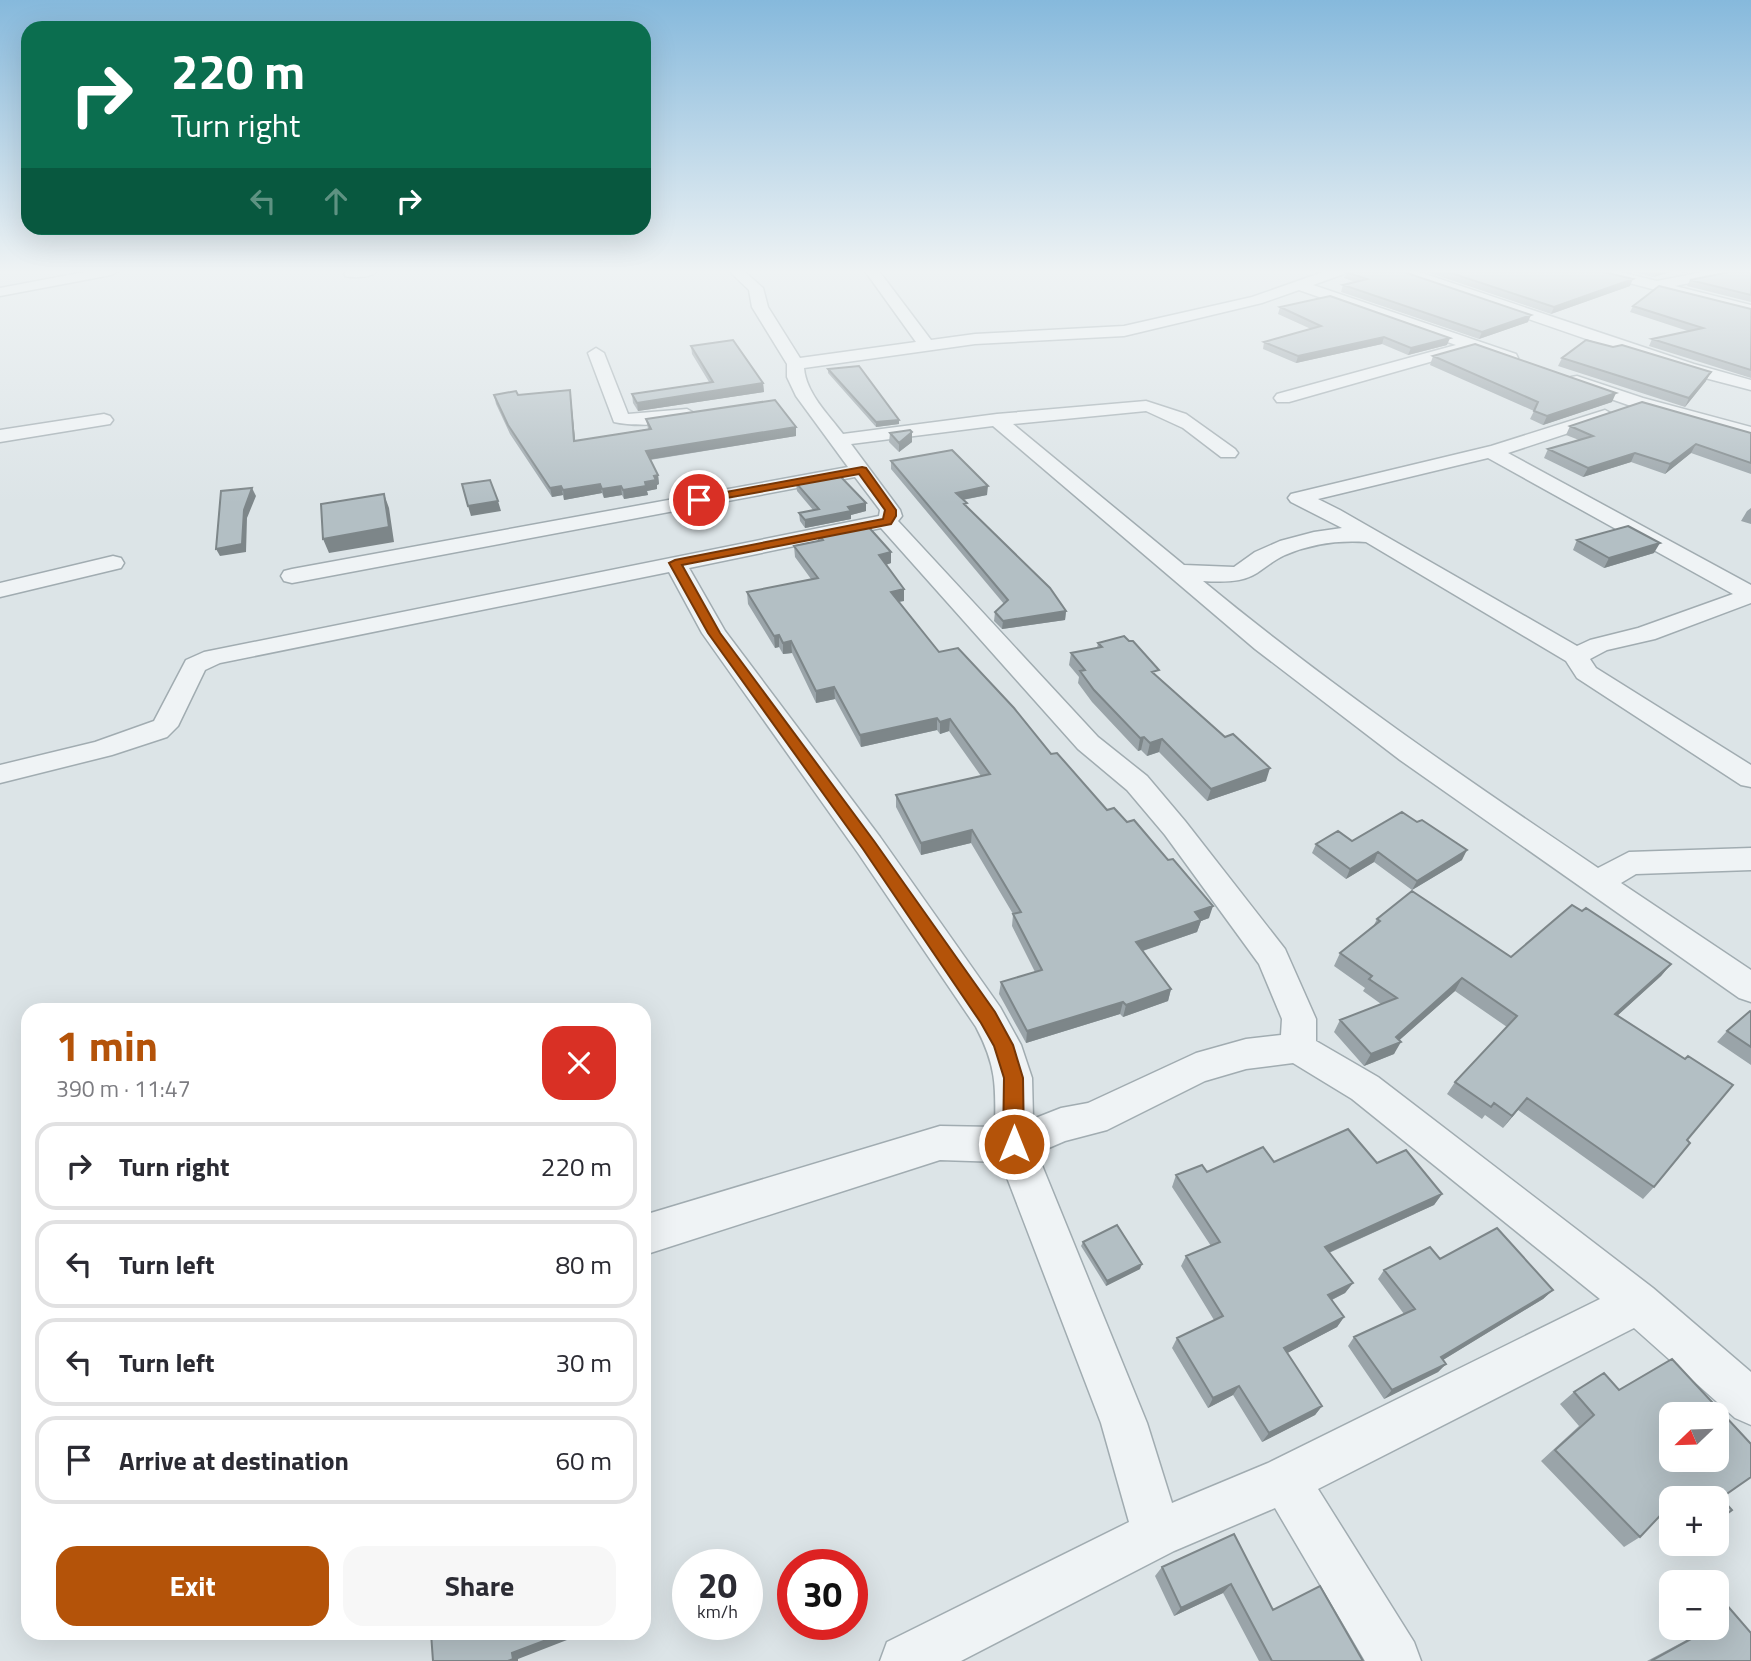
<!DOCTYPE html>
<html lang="en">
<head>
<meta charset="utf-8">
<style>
  :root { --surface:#fff; --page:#f7f7f7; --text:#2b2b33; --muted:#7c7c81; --line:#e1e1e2; --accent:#b45309 }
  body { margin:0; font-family:"Titillium Web",sans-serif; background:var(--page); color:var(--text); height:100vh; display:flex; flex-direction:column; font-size:26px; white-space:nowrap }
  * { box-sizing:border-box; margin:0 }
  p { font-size:23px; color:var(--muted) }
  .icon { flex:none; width:38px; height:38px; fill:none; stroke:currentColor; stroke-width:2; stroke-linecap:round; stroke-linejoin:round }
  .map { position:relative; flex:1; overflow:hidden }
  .sheet { position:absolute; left:21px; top:1003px; width:630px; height:637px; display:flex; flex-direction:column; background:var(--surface); border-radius:21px; box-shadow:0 7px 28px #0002 }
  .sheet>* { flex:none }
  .guide { position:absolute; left:21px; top:21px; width:630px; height:214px; border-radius:21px; box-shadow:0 7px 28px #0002; background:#0b6e4f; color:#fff; overflow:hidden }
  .needle { width:46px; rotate:247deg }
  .fabs { position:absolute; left:1659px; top:1402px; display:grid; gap:14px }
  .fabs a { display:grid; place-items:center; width:70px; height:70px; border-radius:14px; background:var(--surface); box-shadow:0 7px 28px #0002; font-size:35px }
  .speed { position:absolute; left:672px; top:1549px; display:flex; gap:14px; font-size:35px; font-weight:700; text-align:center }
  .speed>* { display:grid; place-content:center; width:91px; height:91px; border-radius:50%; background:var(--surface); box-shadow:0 7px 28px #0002; line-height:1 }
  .speed small { font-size:18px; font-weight:400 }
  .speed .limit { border:10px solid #d22; background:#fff; color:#111 }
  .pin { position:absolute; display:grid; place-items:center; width:60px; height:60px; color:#fff; margin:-30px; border:4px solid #fff; border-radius:50%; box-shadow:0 2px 7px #0007 }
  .me { position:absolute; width:77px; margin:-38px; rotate:0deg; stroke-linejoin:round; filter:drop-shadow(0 0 5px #0008) }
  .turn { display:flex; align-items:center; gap:24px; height:147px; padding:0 35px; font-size:32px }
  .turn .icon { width:91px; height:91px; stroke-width:2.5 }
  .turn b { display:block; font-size:49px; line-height:60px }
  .lanes { display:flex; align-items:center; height:66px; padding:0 35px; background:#0003; justify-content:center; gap:35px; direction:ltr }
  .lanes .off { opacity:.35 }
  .round { display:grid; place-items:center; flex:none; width:74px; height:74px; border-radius:21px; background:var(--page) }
  .headline { display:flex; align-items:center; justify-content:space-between; height:119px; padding:0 35px }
  h1 { font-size:42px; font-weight:700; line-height:52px; color:var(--accent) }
  .action { display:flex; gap:14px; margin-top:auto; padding:14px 35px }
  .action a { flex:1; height:80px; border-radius:21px; background:var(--accent); color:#fff; font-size:28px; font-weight:700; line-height:80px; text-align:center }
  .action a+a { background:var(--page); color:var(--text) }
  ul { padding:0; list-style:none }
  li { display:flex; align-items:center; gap:21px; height:88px; margin:0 14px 10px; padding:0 21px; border:4px solid var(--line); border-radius:21px }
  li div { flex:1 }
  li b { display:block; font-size:26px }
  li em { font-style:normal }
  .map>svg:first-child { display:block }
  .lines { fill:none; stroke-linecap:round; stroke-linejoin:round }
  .minor-casing { stroke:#a1acb1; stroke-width:3 }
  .minor { fill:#eff3f5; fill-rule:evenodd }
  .wall { fill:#9aa4a9 }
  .shaded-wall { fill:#7d8689 }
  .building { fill:#b3bfc4; stroke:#7d8689; stroke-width:2; fill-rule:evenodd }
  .route { fill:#b45309; stroke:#753606; stroke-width:2 }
</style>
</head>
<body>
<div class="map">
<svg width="1751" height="1661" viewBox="0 0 1751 1661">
  <rect width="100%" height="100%" fill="#dce4e7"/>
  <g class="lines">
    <defs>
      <path id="minor" d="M90,271H118L111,275L0,296V288Z
        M344,271H377C371,278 354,278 345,276Z
        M729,271H744L763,288L768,307L800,358L916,342L865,271H879L931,340L975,334L1124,326L1252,297L1326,271H1346L1344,274L1313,285L1516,354L1518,358L1510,363L1472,350L1289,402H1277L1274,398L1277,394L1456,345L1299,290L1262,303L1124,336L975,344L804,368C806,393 828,414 843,434L997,414L1146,401L1186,414L1235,449L1238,453L1235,457H1221L1183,428L1146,411L1013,424L1184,565L1234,567L1255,552L1280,541L1314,532L1342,528L1291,502L1288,498L1291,494L1491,446L1605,410L1614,415L1611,419L1508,453L1751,585V603L1655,639L1607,650L1590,659L1596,668L1751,765V787L1741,785L1577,678L1566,661L1366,542C1337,540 1311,544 1285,555C1274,560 1266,567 1257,573C1242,583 1220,582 1203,581C1329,685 1463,777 1598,868L1629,852L1751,848V870L1636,874L1621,883L1751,970V1002L1739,998L1400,760L1255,649L993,426L851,444L900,510L902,516L898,521L1098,737L1147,776L1185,821L1285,949L1316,1019V1041L1378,1077L1653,1288L1751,1372V1425L1735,1418L1634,1328L1318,1489L1414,1642L1421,1661H1365L1275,1508L1174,1551L961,1661H880L887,1642L1129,1522L1101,1423L1001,1162L940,1160L644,1255V1215L940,1126L995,1127C996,1085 996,1065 976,1027L858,853L702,633L669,572L220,663L205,670L178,726L167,737L112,755L0,783V765L95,742L154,721L186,660L204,652L879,516L880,510L855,477L292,583L284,581L281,576L284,571L292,569L848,467L796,396L787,377V364L752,307L749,290ZM1488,458L1733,594L1638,628L1590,640L1577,646L1340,510L1318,499ZM881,528L1078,749L1127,790L1165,835L1259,964L1282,1019L1281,1035L1246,1039L1196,1053L1088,1103L1061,1108L1033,1119L1032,1078L1021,1045L1000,1007L880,837L725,631L689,568ZM1293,1063L1352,1099L1600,1299L1268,1463L1172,1503L1147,1423L1037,1153L1065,1141L1107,1130L1205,1081L1246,1069Z
        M1396,271H1416L1694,364L1751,380V390L1682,372L1398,274Z
        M1593,271H1616L1657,281L1708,271H1735L1733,274L1675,286L1751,305V315L1595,274Z
        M596,348L604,353L628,414L687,409L696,414C685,427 630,426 614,422L588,353Z
        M1577,376L1643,398L1751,427V439L1631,406L1571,385L1568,381L1571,377Z
        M104,414L110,416L113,420L110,424L0,442V430Z
        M113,556L121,558L124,563L121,568L0,597V583Z"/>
    </defs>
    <!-- minor casing -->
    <use href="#minor" class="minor-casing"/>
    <!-- minor -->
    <use href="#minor" class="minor"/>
  </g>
  <!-- wall -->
  <path class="wall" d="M1424,271H1599L1630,286L1551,314Z
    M1626,271H1673L1654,277Z
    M1751,271V302L1687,286L1690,280Z
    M1346,272L1528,322L1479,339L1341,292L1343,285L1355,282L1344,278Z
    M1633,306L1751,309V378L1649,346L1652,339L1688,331L1630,312Z
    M1280,307L1447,345L1408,355L1382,344L1296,363L1263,349L1264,342L1311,329L1278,314Z
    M691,346L763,383L764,392L638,411L633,403L632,394L709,382L692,354Z
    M1433,356L1612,402L1543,425L1530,419L1534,411L1430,365Z
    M1562,358L1706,381L1685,407L1558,366Z
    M828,369L899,424L876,427L828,373Z
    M570,390L575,441L648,429L646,419L796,427V436L650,460L658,475L659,484L657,485V489L647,491L648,495L624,499L622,495L604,498L602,493L564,500L563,495L552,497L510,434L496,404L494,395H518Z
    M1570,426L1751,433V474L1691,453L1665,474L1631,462L1583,477L1544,458L1548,449L1579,440L1566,435Z
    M890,433L912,442L899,452L889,442Z
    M891,461L987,495L963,500L966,506L1066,611L1065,620L1002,629L994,621L995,612L1004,604L891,469Z
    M796,483L866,511L851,515V519L805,528L800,521L799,513L813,510L797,491Z
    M1751,508V524L1741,521L1747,511Z
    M818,533L891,563L886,565L904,601L898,602L939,652L1051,754L1107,810L1209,918L1201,921L1197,932L1143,951L1171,989L1168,1001L1123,1017L1120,1014L1026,1043L999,994L1001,982L1035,972L1012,926L1013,914L971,843L921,855L896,807V795L981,776L949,731L940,734L937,730L861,747L835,699L816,703L792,653L783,654L779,647L775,648L748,604L747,592L811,579L795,557L794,546L818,541Z
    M1577,540L1654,553L1604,568L1573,550Z
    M1098,643L1157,677L1266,781L1207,801L1159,752L1147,756L1141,750L1138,751L1092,702L1078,683L1079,677L1069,665L1071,653L1097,648Z
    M1352,841L1462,860L1412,890L1374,862L1346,879L1312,853L1316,844Z
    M1377,919L1511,957L1671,964L1661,976L1618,1015L1687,1140L1654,1187L1643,1199L1518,1110L1503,1128L1485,1115L1482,1119L1447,1094L1455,1082L1507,1027L1455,991L1399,1040L1394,1054L1364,1066L1334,1032L1340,1020L1381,1004L1363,991L1365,988L1334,966L1340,953L1373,927Z
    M1751,1012V1065L1717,1042L1727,1031Z
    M1274,1162L1377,1163L1442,1194L1434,1205L1329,1253L1353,1283L1345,1293L1332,1300L1344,1317L1337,1327L1287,1353L1322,1406L1315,1415L1262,1442L1233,1395L1208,1408L1172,1348L1177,1338L1214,1320L1181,1266L1186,1256L1211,1246L1172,1187L1176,1175Z
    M1083,1242L1140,1269L1106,1286L1081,1246Z
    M1440,1259L1553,1290L1543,1299L1443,1360L1446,1364L1438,1372L1384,1399L1348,1346L1354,1337L1404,1314L1378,1279L1384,1270Z
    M1574,1392L1671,1498V1526L1661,1514L1640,1537L1624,1547L1541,1461L1579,1426L1560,1404Z
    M1234,1534L1273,1610L1363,1661H1259L1223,1593L1174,1616L1155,1576L1162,1567Z
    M1725,1603L1751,1661H1647L1694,1636L1687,1628H1717V1607Z"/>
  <!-- shaded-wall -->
  <path class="shaded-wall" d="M1656,271H1673L1654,277Z
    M1683,271H1696L1682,273Z
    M1633,279L1630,286L1551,314L1554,307Z
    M1531,315L1528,322L1479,339L1482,332Z
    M1384,337L1382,344L1296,363L1298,356Z
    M1450,338L1447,345L1408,355L1411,348Z
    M1711,372L1706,381L1685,407L1689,398Z
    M763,383L764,392L638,411L637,403Z
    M570,390L571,398L576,449L574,441Z
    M1616,393L1612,402L1543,425L1547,416Z
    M899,420V424L876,427V422Z
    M796,427V436L647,460L646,451Z
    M912,432V442L899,452V443Z
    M1696,444L1691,453L1665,474L1670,464Z
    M1635,453L1631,462L1583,477L1588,468Z
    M658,475L659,484L657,485V489L647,491L648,495L624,499L623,490L645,482L654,476Z
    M600,484L602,493L564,500L563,490Z
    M561,486L563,495L552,497L550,488Z
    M621,486L622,495L604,498L602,489Z
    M988,486L987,495L956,501V493Z
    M252,488L256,496L247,518L246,552L220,556L216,549L244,510Z
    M384,494L389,508L394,542L329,553L323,539Z
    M498,501L501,511L471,516L468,506Z
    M866,503V511L851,515V519L805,528V520L848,507Z
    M1660,543L1654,553L1604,568L1609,558Z
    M891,552V563L879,567V555Z
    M904,589V601L890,603L891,592Z
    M1066,611L1065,620L1002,629L1003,621Z
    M779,635V647L775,648L774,636Z
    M791,641L792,653L783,654V643Z
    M834,687L835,699L816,703V691Z
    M937,718V730L861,747L860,735Z
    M950,719L949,731L940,734V722Z
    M1144,737L1141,750L1138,751L1140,738Z
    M1162,739L1159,752L1147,756L1150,743Z
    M1270,768L1266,781L1207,801L1211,789Z
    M972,830L971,843L921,855V843Z
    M1467,850L1462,860L1412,890L1417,881Z
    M1378,852L1374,862L1346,879L1350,869Z
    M1213,906L1209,918L1201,921L1197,932L1133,954L1136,942L1195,912Z
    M1671,964L1661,976L1606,1026L1615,1014Z
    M1462,978L1455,991L1394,1045L1401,1042L1394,1054L1364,1066L1371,1054L1396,1037Z
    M1171,989L1168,1001L1123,1017L1126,1005Z
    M1123,1002L1120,1014L1026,1043L1027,1031Z
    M1527,1098L1518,1110L1503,1128L1512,1116Z
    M1442,1194L1434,1205L1319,1257L1325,1247Z
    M1142,1264L1140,1269L1106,1286L1107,1281Z
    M1353,1283L1345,1293L1321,1305L1328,1295Z
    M1553,1290L1543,1299L1433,1366L1441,1357Z
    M1344,1317L1337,1327L1278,1358L1284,1348Z
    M1446,1364L1438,1372L1384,1399L1392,1390Z
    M1239,1386L1233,1395L1208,1408L1213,1398Z
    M1322,1406L1315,1415L1262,1442L1269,1433Z
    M1231,1584L1223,1593L1174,1616L1181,1608Z
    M565,1633H585L518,1659V1661H508L512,1653Z"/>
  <!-- building -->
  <path class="building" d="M1349,271H1401L1531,315L1482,332L1343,285L1367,279L1346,272Z
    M1445,271H1599L1633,279L1554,307Z
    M1734,271H1751V295L1690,280Z
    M1659,286L1751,309V370L1652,339L1703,328L1633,306Z
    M1330,296L1450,338L1411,348L1384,337L1298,356L1264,342L1321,326L1280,307Z
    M733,340L763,383L637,403L632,394L713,382L691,346Z
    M1586,340L1613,347L1622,345L1711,372L1689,398L1562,358Z
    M1475,344L1616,393L1547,416L1534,411L1538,402L1433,356Z
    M859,366L899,420L876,422L828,369Z
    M570,390L574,441L651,429L646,419L775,400L796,427L646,451L658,475L654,476L656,480L645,482L646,486L623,490L621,486L602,489L600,484L563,490L561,486L550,488L508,425L494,395L516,391L518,395Z
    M1642,402L1751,433V463L1696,444L1670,464L1635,453L1588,468L1548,449L1593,436L1570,426Z
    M910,430L912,432L899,443L890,433Z
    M952,450L988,486L956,493L967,503L964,504L1050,588L1066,611L1003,621L995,612L1008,600L891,461Z
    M839,475L866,503L848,507L851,511L805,520L799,513L819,509L796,483Z
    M490,480L498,501L468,506L462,484Z
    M252,488L244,510L242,544L216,549L221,491Z
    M384,494L389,527L323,539L321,504Z
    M865,523L891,552L879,555L904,589L891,592L939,652L958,648L1014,708L1051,754L1057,753L1107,810L1114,808L1127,822L1134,820L1168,860L1173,859L1213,906L1195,912L1201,920L1136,942L1171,989L1126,1005L1123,1002L1027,1031L1001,982L1042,970L1013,914L1021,912L972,830L921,843L896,795L990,774L950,719L940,722L937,718L860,735L834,687L816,691L791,641L783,643L779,635L774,636L747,592L818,578L794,546L823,540L818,533Z
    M1628,526L1660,543L1609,558L1577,540Z
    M1124,636L1129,641H1133L1159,670L1152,672L1225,737L1233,734L1270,768L1211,789L1162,739L1150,743L1144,737L1140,738L1094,690L1080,671L1085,670L1071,653L1102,647L1098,643Z
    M1402,812L1417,822L1422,820L1467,850L1417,881L1378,852L1350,869L1316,844L1338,831L1352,841Z
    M1412,891L1511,957L1572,905L1582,911L1586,908L1671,964L1615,1014L1685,1059L1688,1056L1733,1085L1687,1140L1690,1143L1654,1187L1527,1098L1512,1116L1494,1103L1491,1107L1455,1082L1517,1016L1462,978L1396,1037L1401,1042L1371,1054L1340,1020L1397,998L1369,979L1372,976L1340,953L1380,921L1377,919Z
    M1750,1011L1751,1012V1047L1727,1031Z
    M1348,1129L1377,1163L1406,1150L1442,1194L1325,1247L1353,1283L1328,1295L1344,1317L1284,1348L1322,1406L1269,1433L1239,1386L1213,1398L1177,1338L1223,1316L1186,1256L1220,1242L1176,1175L1202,1165L1207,1172L1263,1147L1274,1162Z
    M1117,1225L1142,1264L1107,1281L1083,1242Z
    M1497,1228L1553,1290L1441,1357L1446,1364L1392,1390L1354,1337L1415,1309L1384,1270L1430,1247L1440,1259Z
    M1672,1359L1751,1444V1477L1721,1498L1732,1510L1717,1521V1498H1671V1504L1640,1537L1555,1450L1594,1415L1574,1392L1604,1373L1619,1390ZM1671,1414H1717V1460H1671Z
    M1234,1534L1273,1610L1320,1586L1363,1661H1272L1231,1584L1181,1608L1162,1567Z
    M1725,1603L1751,1633V1661H1651L1711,1628H1710H1717V1610Z
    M431,1633H565L512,1653L513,1659L508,1661H433Z"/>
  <!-- sky -->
  <linearGradient id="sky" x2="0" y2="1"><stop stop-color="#86b9dc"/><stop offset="0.54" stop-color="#eff3f4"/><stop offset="1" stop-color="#eff3f4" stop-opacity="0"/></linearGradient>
  <rect width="1751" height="503" fill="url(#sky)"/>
  <!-- route -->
  <path class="route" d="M862,467L866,468L896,510V516L891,524L682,565L720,633L874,841L995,1012L1013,1045L1023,1078L1024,1144L1021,1151L1014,1154L1006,1151L1003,1144L1004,1078L994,1046L981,1023L863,849L708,633L669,563L675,560L883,519L885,510L859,474L699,503L694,500L699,497Z"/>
</svg>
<div class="fabs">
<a><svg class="needle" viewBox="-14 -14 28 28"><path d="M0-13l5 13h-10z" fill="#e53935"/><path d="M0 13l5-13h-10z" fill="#7c7c81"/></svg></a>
<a>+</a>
<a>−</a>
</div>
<div class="speed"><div>20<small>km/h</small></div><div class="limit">30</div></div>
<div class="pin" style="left:699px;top:500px;background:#d93025"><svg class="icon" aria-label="arrive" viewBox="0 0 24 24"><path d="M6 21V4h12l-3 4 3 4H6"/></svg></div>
<svg class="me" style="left:1014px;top:1144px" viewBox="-20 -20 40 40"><circle r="17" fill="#b45309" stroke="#fff" stroke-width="3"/><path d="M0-11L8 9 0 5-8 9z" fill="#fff"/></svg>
<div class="guide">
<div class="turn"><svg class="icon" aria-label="right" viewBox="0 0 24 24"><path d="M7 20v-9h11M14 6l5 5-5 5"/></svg><div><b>220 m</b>Turn right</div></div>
<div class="lanes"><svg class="icon off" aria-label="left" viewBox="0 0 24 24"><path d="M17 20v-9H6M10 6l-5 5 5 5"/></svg><svg class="icon off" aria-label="ahead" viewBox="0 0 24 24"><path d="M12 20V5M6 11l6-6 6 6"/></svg><svg class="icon" aria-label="right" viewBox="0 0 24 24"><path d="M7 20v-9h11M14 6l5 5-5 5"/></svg></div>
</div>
<section class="sheet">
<div class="headline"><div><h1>1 min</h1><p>390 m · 11:47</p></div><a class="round" style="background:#d93025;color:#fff"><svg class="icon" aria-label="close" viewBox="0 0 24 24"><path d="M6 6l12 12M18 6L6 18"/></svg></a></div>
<ul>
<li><svg class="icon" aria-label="right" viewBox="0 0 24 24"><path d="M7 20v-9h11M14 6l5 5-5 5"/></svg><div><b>Turn right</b></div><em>220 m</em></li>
<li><svg class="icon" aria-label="left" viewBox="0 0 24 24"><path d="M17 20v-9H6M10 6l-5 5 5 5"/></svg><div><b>Turn left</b></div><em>80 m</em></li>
<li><svg class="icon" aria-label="left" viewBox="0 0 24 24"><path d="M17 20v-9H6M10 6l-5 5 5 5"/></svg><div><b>Turn left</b></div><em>30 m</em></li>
<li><svg class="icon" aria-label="arrive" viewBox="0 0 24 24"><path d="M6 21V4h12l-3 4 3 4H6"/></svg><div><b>Arrive at destination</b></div><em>60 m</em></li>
</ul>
<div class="action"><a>Exit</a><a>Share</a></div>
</section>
</div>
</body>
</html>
